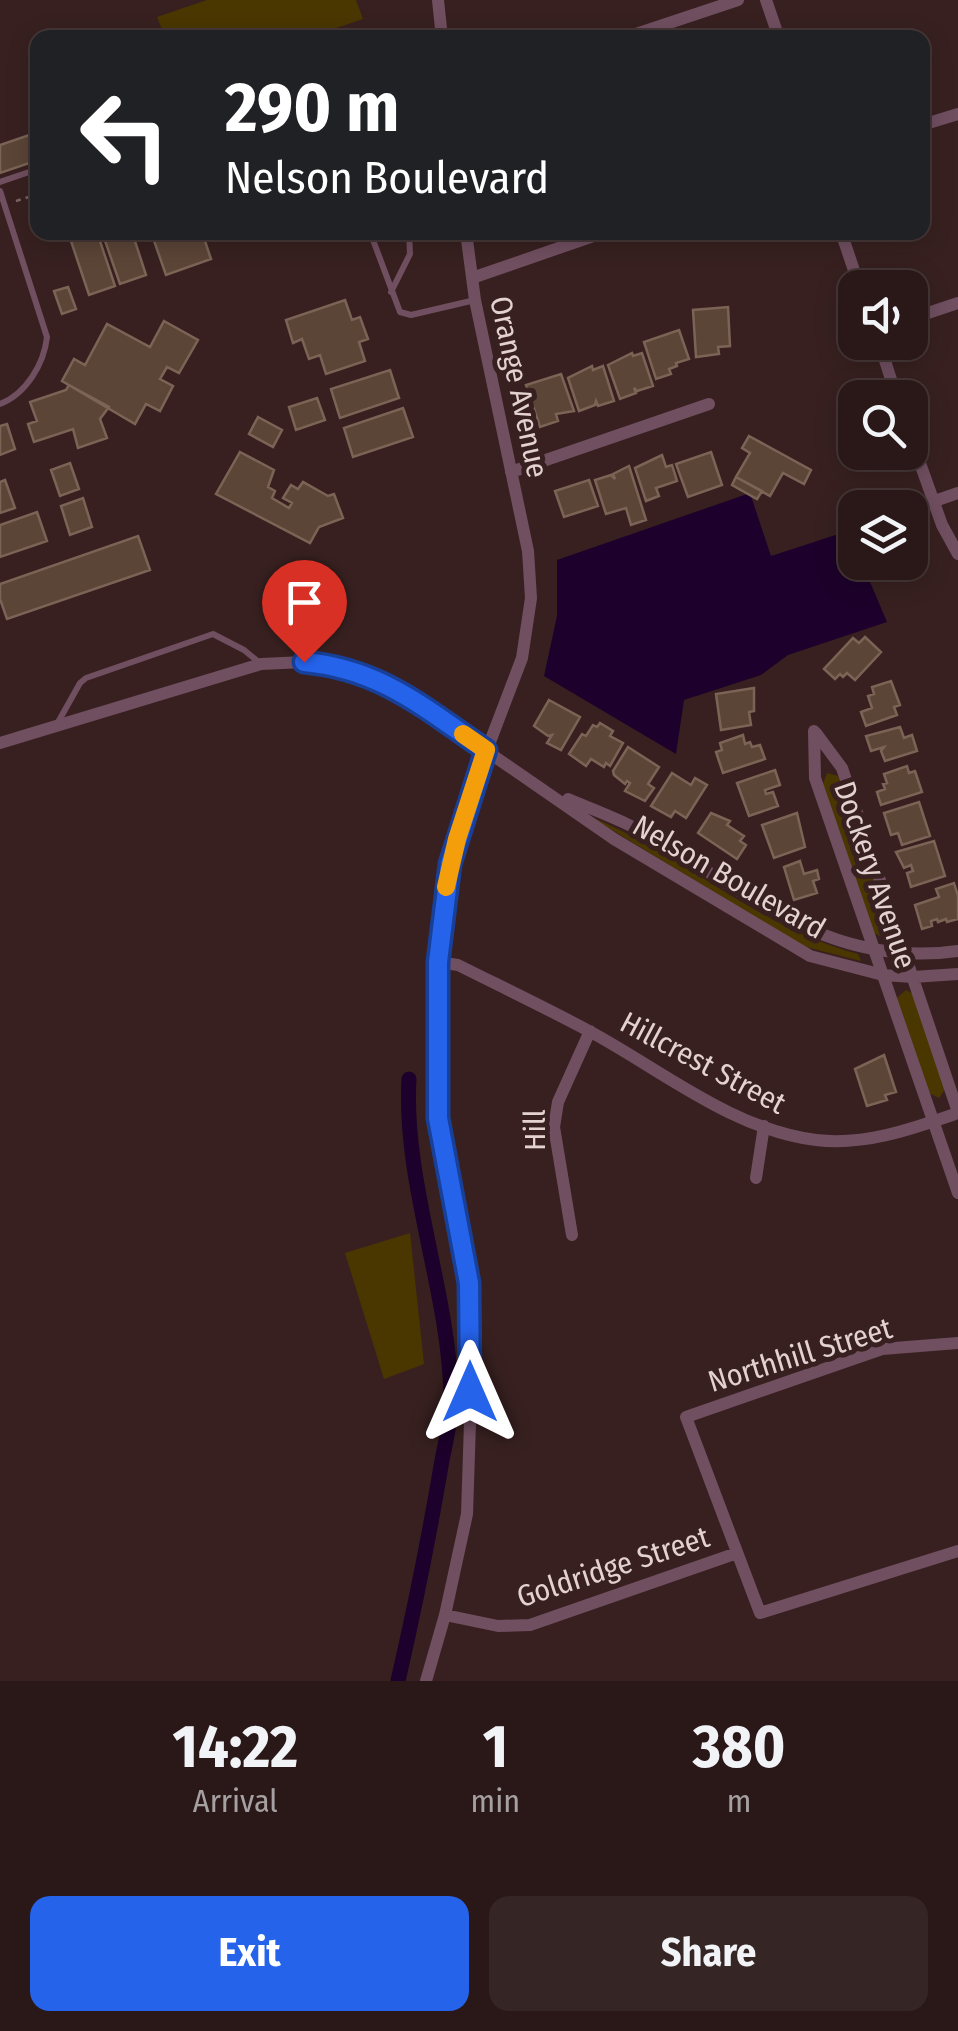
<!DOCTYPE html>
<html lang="en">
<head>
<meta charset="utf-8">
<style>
  :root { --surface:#2a1818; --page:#362525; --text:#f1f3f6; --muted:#a5a0a2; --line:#463737; --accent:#2563eb }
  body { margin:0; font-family:"Fira Sans Condensed",sans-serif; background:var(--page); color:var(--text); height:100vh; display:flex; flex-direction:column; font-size:38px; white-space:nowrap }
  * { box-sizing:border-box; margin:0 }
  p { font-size:32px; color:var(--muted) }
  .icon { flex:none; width:55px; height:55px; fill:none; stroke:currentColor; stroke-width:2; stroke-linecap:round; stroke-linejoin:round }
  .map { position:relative; height:1681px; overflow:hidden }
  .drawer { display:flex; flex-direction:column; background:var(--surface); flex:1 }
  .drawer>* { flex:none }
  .top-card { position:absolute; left:30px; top:30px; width:900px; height:210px; border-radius:20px; box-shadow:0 5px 25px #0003,0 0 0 2px var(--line); background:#202124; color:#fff; overflow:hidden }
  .buttons { position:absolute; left:838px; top:270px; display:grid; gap:20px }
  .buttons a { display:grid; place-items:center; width:90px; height:90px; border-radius:20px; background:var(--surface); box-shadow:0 5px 25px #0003,0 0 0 2px var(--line); font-size:50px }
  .pin { position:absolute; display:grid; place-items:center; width:85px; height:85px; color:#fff; margin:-102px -42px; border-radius:50% 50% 50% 0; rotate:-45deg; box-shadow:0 0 10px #0007 }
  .pin .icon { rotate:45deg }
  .me { position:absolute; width:110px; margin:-55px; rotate:0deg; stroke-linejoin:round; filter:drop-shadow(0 0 8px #0008) }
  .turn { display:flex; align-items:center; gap:35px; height:210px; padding:0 30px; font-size:45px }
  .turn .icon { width:130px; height:130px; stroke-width:2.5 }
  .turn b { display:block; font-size:70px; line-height:85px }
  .eta { display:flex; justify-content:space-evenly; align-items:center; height:170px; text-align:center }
  .eta b { font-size:60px; font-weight:700; line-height:70px }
  .cta { display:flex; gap:20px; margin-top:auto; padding:20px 30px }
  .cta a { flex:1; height:115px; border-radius:20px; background:var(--accent); color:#fff; font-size:40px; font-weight:700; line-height:115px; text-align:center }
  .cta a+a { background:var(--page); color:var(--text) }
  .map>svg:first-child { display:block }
  .green { fill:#4a3700 }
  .water { fill:#1d002b }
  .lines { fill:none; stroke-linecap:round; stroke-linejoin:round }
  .canal { stroke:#1d002b; stroke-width:15 }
  .building { fill:#5b4537; stroke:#7b6455; stroke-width:2.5 }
  .path { stroke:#7a6565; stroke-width:2.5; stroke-dasharray:5 5; stroke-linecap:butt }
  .service { stroke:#704f60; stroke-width:6 }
  .minor { stroke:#704f60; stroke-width:12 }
  .route-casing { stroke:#184099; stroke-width:25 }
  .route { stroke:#2563eb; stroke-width:18 }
  .slow { stroke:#f59e0b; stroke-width:18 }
  .labels { text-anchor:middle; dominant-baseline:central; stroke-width:10; stroke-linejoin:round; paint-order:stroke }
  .street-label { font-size:30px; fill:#e3d2d1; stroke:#382020 }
</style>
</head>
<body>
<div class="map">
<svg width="958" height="1681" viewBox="0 0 958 1681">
  <rect width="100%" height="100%" fill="#382020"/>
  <!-- green -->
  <path class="green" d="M207,0H356L363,19L310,37H165L157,17Z
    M827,773L838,776L890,929L884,938L874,933L823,784Z
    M591,817C683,855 761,929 858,954L861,961L802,946Z
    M906,990L913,994L945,1089L939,1098L929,1093L897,998Z
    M410,1233L424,1364L384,1379L345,1253Z"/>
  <!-- water -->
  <path class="water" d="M750,493L771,556L848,531L855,547V562L862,563L887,622L788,655L761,675L684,700L676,754L544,676L557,616V560Z"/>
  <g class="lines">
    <!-- canal -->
    <path class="canal" d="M398,1681C414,1611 428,1542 440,1472C444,1447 452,1420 451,1396C449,1291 403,1182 409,1079"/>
  </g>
  <!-- building -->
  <path class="building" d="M38,132V160L0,173V145Z
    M68,232H97L115,286L89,295Z
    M102,232H132L146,275L120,284Z
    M151,232H202L211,259L166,275Z
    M68,287L76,309L62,314L54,291Z
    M345,300L352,320L360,317L368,339L359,342L365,361L326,374L320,355L309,359L302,339L293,343L286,320Z
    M728,307L730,346L718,347L719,354L696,357L693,310Z
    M164,321L198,340L179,373L167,367L160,379L173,386L160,411L146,404L135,424L62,381L74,359L85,365L107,324L150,347Z
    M679,330L689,359L676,363L677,366L669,369L671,374L656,379L644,342Z
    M632,353L633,356L642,353L653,386L637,391L634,388L636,393L620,399L608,365Z
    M592,366L593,370L603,366L614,401L598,406L596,401L595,405L579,411L568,378Z
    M390,370L399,398L340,418L331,389Z
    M561,374L574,411L556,414L558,421L540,427L526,385Z
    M69,385L109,407L100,419L107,438L78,448L73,429L34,442L28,424L37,421L30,402L66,390Z
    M317,398L325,420L296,430L289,407Z
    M403,408L413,437L353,457L344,428Z
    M258,417L282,430L273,447L249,434Z
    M7,424L15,449L0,455V426Z
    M749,436L811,470L804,484L783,473L770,496L736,477L750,453L742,448Z
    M240,452L274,470L268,487L275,491L272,498L289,508L292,503L283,498L291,485L298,489L303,482L328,496L334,494L343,518L319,527L310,543L216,494Z
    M711,452L722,485L688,497L676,464Z
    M662,455L666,467L672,465L677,481L656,488L659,496L646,501L635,468Z
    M70,463L79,489L60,496L51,470Z
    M629,466L646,520L631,525L626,508L606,514L595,480L611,475L615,479L613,474Z
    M736,477L762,491L757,499L732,485Z
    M5,480L15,508L0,513V482Z
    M589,480L598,506L564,517L555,491Z
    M83,498L92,527L70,535L61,506Z
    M37,512L47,541L0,557V525Z
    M138,536L150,570L7,619L0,599V584Z
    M865,637L881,652L855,680L847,673L843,677L840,674L835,679L824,669L853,638L859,643Z
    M891,681L900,705L894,707L897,715L866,726L861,712L872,708L868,696L874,694L872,687Z
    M754,688V711L749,712L751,725L721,730L716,694Z
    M549,700L580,717L561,750L547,743L552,735L548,736L534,726Z
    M600,723L613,731L610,736L623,743L610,766L606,763L604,767L591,759L586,766L569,754L582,734L586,736L593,725L597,727Z
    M900,727L904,738L912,735L917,751L885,761L881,751L884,747L871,751L866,736Z
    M743,735L745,744L750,742L752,747L760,745L765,759L723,773L716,752L722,750L720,743Z
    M628,747L659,767L648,784L654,788L645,801L625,791L630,783L627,781L625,784L614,775L613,771Z
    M907,766L909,773L915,771L922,792L881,805L877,792L885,789L883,784L887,783L884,774Z
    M775,770L780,785L765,790L766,794L773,792L778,806L749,816L737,783Z
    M672,773L691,785L695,778L707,785L686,818L675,811L671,817L651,806Z
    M919,802L930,836L902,845L898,833L891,835L884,813Z
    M711,813L730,821L727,825L744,836L740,841L746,845L737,859L698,833Z
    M797,813L805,847L774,858L762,825Z
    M934,841L945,876L911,887L907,873L913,871L911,865L904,868L896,852Z
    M800,861L804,874L817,870L819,879L813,881L817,893L794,900L784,867Z
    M954,883L958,896V919L947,922L946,919L938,922L937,919L931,921L932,926L922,929L915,905L939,897L936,889Z
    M884,1055L896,1092L885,1095L887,1100L867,1106L855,1069Z"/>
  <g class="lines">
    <!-- path -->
    <path class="path" d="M16,201L38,194"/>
    <!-- service -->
    <path class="service" d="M416,38L440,31
      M0,182L38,169
      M0,191L47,337C44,364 26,394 0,404
      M370,232L400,312L411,315L475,300
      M391,292L410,254L409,232
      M57,724L80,683L86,678L213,634L244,650L261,664"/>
    <!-- minor -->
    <path class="minor" d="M438,0L442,38
      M766,0L779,38
      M624,38L738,0
      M922,125L958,114
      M841,232L860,288
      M472,278L605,232
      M910,319L958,303
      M879,342L897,398
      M910,435L942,525L958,554
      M511,472L709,404
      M932,502L958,493
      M814,731L815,778L958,1193
      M816,733L842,768L958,1112
      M0,743L261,664L304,662L338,666L388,683L614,839L810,956L883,975L913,977L958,974
      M568,799C589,808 611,816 631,826C741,884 823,970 958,951
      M438,962L458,965C502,987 546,1008 589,1031C660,1069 733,1130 816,1140C865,1146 912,1129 958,1113
      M756,1178L764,1126
      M572,1235L554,1127L558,1102L590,1031
      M958,1343L882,1349L686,1417L760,1613L958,1551
      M445,1615L498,1626L530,1625L737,1553
      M426,1681L445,1615L467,1514L471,1392L469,1283L438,1118L441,920L451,864L474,784L522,658L531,598L528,551L475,300L466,232"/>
  </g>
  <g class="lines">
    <defs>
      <path id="route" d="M304,662C381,669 424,708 486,750L450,864L438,962V1118L469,1283L470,1392"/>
    </defs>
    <!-- route casing -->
    <use href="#route" class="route-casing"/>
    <!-- route -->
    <use href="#route" class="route"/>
    <!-- slow -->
    <path class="slow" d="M446,887L457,839L486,750L463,734"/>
  </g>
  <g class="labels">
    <!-- street labels -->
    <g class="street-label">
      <text transform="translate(519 387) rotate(78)">Orange Avenue</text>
      <text transform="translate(875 875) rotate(71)">Dockery Avenue</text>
      <text transform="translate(729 877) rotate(30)">Nelson Boulevard</text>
      <text transform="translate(703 1063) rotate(28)">Hillcrest Street</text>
      <text transform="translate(535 1130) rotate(-90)">Hill</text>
      <text transform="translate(800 1355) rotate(-17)">Northhill Street</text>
      <text transform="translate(613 1567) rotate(-18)">Goldridge Street</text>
    </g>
  </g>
</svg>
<div class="buttons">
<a><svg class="icon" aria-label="sound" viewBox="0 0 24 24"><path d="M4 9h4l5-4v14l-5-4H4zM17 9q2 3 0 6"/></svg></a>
<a><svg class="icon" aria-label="search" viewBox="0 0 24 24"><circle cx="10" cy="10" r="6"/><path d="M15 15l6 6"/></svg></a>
<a><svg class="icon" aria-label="layers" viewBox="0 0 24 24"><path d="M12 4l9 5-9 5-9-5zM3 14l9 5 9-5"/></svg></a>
</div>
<div class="pin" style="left:304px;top:662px;background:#d93025"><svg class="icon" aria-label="arrive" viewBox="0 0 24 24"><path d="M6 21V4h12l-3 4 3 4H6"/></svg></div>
<svg class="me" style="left:470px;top:1392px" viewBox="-20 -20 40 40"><path d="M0-17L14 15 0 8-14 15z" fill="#2563eb" stroke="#fff" stroke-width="4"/></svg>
<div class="top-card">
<div class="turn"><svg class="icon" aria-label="left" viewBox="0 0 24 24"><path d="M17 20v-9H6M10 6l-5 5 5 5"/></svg><div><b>290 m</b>Nelson Boulevard</div></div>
</div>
</div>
<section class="drawer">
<div class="eta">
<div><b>14:22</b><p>Arrival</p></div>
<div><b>1</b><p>min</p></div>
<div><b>380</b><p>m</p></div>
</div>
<div class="cta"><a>Exit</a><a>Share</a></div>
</section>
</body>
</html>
